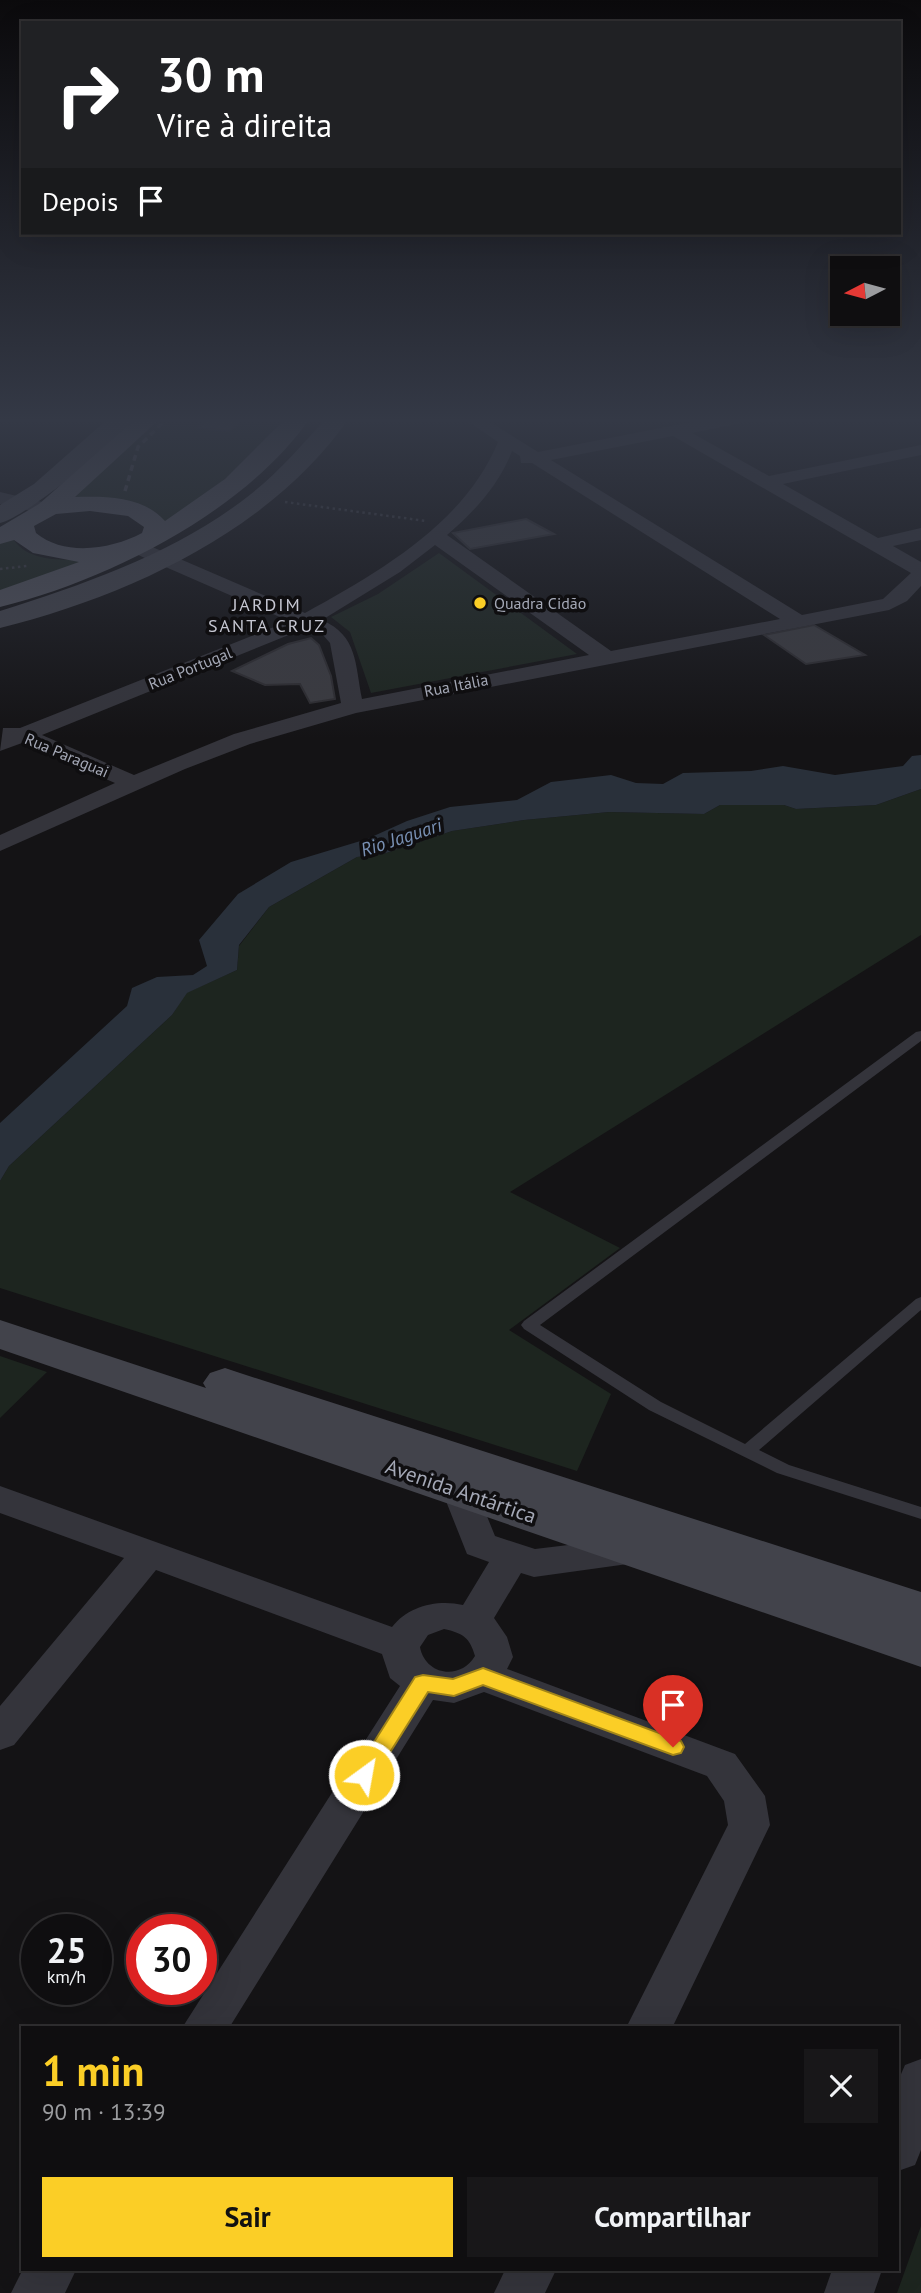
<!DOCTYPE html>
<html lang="pt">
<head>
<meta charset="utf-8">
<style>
  :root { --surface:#0f0e10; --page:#181719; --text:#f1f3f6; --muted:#9b9c9f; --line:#2f2e30; --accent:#fbce26 }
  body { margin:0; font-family:"PT Sans",sans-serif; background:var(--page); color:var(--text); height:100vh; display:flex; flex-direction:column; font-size:26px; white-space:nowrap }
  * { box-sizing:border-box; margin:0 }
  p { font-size:23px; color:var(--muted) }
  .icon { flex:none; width:38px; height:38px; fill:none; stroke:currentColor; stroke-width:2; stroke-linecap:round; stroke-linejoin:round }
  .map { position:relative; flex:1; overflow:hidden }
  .details { position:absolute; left:21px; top:2026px; width:878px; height:245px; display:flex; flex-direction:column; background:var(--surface); border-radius:0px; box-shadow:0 7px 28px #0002,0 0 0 2px var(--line) }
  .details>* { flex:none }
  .top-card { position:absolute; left:21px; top:21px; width:880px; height:214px; border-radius:0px; box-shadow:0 7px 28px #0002,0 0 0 2px var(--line); background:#202124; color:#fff; overflow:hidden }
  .needle { width:46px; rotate:264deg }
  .tools { position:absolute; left:830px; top:256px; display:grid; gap:14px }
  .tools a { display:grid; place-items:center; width:70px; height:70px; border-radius:0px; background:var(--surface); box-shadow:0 7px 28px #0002,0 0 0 2px var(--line); font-size:35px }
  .speed { position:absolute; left:21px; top:1914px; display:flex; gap:14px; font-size:35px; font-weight:700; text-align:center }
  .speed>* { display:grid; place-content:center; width:91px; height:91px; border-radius:50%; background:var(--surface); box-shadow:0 7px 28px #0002,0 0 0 2px var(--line); line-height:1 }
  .speed small { font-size:18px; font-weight:400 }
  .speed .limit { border:10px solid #d22; background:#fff; color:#111 }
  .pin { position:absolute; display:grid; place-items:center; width:60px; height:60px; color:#fff; margin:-72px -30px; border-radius:50% 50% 50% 0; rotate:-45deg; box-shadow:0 0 7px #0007 }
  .pin .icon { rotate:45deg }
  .me { position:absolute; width:77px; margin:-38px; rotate:32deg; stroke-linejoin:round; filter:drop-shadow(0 0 5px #0008) }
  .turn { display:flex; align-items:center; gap:24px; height:147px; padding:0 21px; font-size:32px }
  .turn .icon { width:91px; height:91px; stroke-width:2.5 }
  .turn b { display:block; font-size:49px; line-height:60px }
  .then { display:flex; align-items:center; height:66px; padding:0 21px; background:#0003; gap:14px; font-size:26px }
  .round { display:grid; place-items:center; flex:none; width:74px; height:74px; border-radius:0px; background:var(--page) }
  .summary { display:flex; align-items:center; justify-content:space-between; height:119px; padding:0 21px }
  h1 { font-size:42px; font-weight:700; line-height:52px; color:var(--accent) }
  .primary-button { display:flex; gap:14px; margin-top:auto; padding:14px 21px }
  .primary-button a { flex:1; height:80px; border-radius:0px; background:var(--accent); color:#111; font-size:28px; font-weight:700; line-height:80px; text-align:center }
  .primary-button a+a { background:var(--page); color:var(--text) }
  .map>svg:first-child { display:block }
  .green { fill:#1d251f }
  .water { fill:#29303a }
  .building { fill:#3b3b40; stroke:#2e2d31; stroke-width:2 }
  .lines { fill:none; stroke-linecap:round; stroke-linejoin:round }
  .path { stroke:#3a3b42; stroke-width:2.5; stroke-dasharray:2.5 3.5; stroke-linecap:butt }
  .lane { fill:#34343b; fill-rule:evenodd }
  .street { fill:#34343b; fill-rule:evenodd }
  .secondary { fill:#42434b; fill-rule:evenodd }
  .primary { fill:#50515a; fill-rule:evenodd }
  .rail { stroke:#494a52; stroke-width:3.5; stroke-dasharray:6 4.5; stroke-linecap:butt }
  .route { fill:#fbce26; stroke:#a38619; stroke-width:2 }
  .poi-dot { fill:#fbce26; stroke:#0f0e10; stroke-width:2.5 }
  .labels { text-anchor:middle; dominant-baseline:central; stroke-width:7; stroke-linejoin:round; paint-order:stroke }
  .far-poi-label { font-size:16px; fill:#a4a8b6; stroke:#0f0e10; text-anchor:start }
  .far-street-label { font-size:16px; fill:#a4a8b6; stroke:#0f0e10 }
  .far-quarter-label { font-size:18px; letter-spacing:2px; fill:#c6c7d2; stroke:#0f0e10 }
  .water-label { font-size:19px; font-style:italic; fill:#7991b4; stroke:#0f0e10 }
  .near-street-label { font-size:21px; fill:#a4a8b6; stroke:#0f0e10 }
</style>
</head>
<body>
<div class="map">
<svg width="921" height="2293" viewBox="0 0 921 2293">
  <rect width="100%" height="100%" fill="#141315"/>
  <!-- green -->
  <path class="green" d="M164,417H295L252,459L158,532L154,516L56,508Z
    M12,537C27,564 68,560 95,559L0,593V543Z
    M439,553L577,654L371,693L350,632L331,617L378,594Z
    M921,789V935L510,1192L620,1248L509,1330L611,1394L577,1471L0,1288V1181L9,1166L172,1015L186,993L237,970L239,946L269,907L357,857L383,854L452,831L524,820L609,812L704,814L720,805H784L796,809L876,805Z
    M0,1356L47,1372L0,1418Z
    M921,2226V2293H897Z"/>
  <!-- water -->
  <path class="water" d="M921,755V789L876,805L796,809L784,805H720L704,814L609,812L524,820L452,831L383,854L357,857L269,907L239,945L237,970L187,993L172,1015L9,1166L0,1181V1123L127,1006L132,988L157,977L193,975L207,966L199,940L238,894L291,862L367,839L407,821L450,807L517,800L551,782L611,775L636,783L663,784L683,773L751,771L783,766L835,775L903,766L912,756Z"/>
  <!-- building -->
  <path class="building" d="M208,417H248L229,431L198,428Z
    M526,519L554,534L470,549L453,533Z
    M814,625L865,655L806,664L764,635Z
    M311,638L319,645L331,676L335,699L310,703L300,684L265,685L232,671L288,644Z"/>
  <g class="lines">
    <!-- path -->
    <path class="path" d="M285,502L426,521
      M0,569L27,566"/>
    <!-- lane -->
    <path class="lane" d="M921,1031V1041L540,1325L661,1402L745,1444L916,1299L921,1297V1310L759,1450L789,1465L921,1507V1519L777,1473L649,1410L524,1329L521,1325L524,1321L916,1032Z"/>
    <!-- street -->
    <path class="street" d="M462,417H482L538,452L717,417H754L746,422L692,433L769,476L921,445V455L783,484L878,538L921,528V540L893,546L921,562V586L907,601L889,610L356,713L250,744L185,769L0,851V835L115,783L22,743L0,751L3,728H20L289,621L129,551L126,547L129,543H143L305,613C379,572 465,523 498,442ZM673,436L911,573L883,599L802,615L551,460ZM512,451L520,456L521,463H532L780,619L611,651L447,535C474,512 499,485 512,451ZM435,545L589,655L362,699C355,664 358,636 322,620L400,572ZM306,628L323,635L330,643L341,703L234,734L134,775L42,735Z
      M0,492L55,505L57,509L48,515L0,504Z
      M460,1478L473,1482L495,1536L535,1549L635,1537L648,1541L653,1550L648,1559L635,1563L534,1577L521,1573L494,1618L507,1637L513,1657L507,1669L735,1754L765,1796L770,1825L672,2028H626L728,1825L724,1801L707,1776L484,1692L454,1703L433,1700L229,2028H182L400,1686L390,1678L382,1654L156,1570L14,1745L0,1750V1706L124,1558L0,1513V1486L392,1627C408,1606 438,1599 463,1605L489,1562L467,1554L442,1491L447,1482ZM444,1629C463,1633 470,1638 475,1656C460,1681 425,1675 420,1647L428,1635Z
      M921,2059V2150L915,2165L898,2171V2081L905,2065Z
      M23,2269V2270H76L65,2293H11Z
      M505,2270H556L545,2293H494Z
      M832,2270H882L874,2293H824Z"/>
    <!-- secondary -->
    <path class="secondary" d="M110,417H135C118,441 27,517 0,523V505L34,484Z
      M327,417H350C272,530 129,596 0,628V611C88,583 178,552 251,494C279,472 303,444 327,417Z
      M0,1320L206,1388L203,1383L210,1373L225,1368L240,1373L921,1592V1667L0,1349Z"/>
    <!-- primary -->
    <path class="primary" d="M138,417H162L75,497C106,496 143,496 165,521L225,479L287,417H311C245,512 109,580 0,607V590L79,562L33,553L14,540L0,544V527L39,504ZM90,511L128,516L144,527L142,533C112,549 65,557 36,533L34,526L56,514Z"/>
    <!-- rail -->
    <path class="rail" d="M125,491L138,447L169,417"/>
  </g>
  <!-- sky -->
  <linearGradient id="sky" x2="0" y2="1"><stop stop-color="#0b0a0c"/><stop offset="0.57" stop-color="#343946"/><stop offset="1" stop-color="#343946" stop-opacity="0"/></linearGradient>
  <rect width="921" height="738" fill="url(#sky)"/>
  <!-- route -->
  <path class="route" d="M483,1668L681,1741L684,1747L681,1753L673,1755L483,1685L454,1696L428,1692L372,1781L364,1784L357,1781L353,1775L357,1769L415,1677L423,1675L453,1679Z"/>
  <!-- markers -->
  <circle class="poi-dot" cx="480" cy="603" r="7"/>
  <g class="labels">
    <!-- far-poi labels -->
    <g class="far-poi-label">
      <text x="494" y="603">Quadra Cidão</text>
    </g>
    <!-- far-street labels -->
    <g class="far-street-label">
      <text transform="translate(190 668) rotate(-22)">Rua Portugal</text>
      <text transform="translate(456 685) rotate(-11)">Rua Itália</text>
      <text transform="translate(67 755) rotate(23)">Rua Paraguai</text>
    </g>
    <!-- far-quarter labels -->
    <g class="far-quarter-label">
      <text x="267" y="604">JARDIM<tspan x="267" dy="21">SANTA CRUZ</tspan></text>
    </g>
    <!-- water labels -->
    <g class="water-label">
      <text transform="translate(401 837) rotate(-18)">Rio Jaguari</text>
    </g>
    <!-- near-street labels -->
    <g class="near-street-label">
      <text transform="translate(461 1491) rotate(19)">Avenida Antártica</text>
    </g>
  </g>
</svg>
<div class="tools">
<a><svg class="needle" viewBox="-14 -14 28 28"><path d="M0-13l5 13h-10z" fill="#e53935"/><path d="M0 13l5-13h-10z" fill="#9b9c9f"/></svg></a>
</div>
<div class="speed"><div>25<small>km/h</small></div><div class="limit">30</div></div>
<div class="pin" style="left:673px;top:1747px;background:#d93025"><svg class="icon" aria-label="arrive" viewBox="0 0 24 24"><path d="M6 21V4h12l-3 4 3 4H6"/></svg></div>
<svg class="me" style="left:364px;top:1775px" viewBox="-20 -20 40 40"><circle r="17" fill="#fbce26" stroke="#fff" stroke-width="3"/><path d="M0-11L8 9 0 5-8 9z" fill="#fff"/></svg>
<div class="top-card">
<div class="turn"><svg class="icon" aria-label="right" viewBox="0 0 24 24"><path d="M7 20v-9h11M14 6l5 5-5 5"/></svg><div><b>30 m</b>Vire à direita</div></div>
<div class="then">Depois<svg class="icon" aria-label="arrive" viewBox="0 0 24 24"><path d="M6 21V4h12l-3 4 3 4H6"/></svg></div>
</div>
<section class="details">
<div class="summary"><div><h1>1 min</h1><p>90 m · 13:39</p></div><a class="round"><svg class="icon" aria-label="close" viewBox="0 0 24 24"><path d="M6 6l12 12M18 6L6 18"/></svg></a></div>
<div class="primary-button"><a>Sair</a><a>Compartilhar</a></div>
</section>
</div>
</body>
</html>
